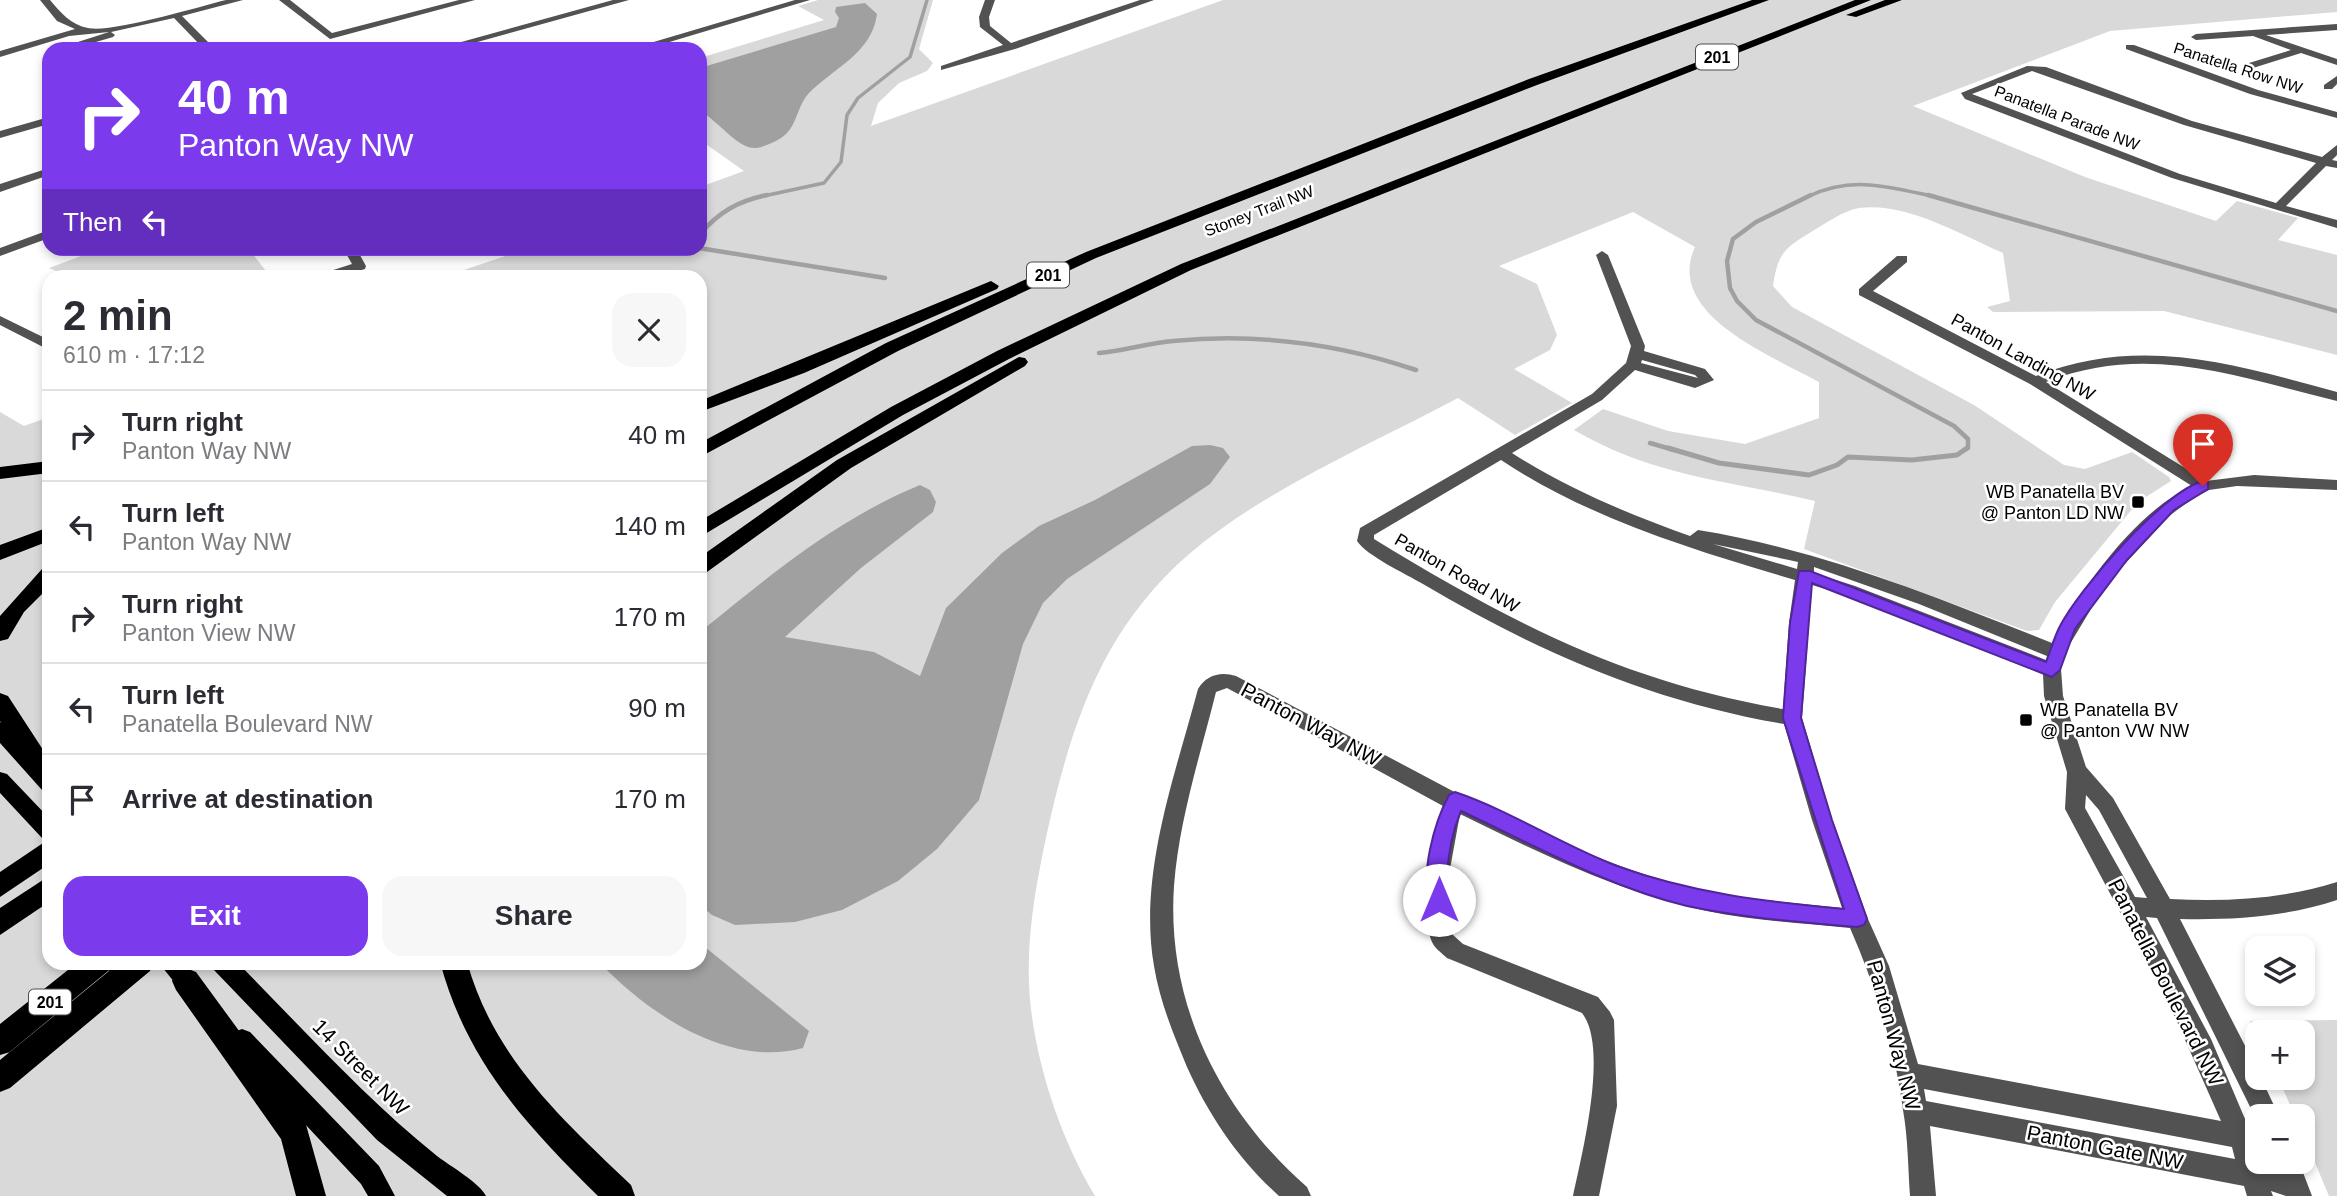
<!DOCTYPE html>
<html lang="en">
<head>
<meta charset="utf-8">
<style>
  :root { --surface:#fff; --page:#f7f7f7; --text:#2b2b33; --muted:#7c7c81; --line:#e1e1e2; --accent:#7c3aed }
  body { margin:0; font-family:Arial,sans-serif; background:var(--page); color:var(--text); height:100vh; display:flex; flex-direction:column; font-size:26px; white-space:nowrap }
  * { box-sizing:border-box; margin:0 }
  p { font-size:23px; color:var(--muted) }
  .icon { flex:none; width:38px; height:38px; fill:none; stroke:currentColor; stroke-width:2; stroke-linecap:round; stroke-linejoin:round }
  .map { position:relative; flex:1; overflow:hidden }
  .side { position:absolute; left:42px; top:270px; width:665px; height:700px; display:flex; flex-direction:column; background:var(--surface); border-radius:21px; box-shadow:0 4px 10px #0003 }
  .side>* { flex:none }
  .banner { position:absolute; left:42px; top:42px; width:665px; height:214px; border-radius:21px; box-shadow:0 4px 10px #0003; background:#7c3aed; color:#fff; overflow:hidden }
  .controls { position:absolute; left:2245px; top:936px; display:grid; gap:14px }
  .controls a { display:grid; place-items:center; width:70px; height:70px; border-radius:14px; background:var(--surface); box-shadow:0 4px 10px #0003; font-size:35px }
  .pin { position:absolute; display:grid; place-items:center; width:60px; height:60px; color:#fff; margin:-72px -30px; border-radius:50% 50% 50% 0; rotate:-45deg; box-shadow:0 0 7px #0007 }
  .pin .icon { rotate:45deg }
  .me { position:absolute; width:77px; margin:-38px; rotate:0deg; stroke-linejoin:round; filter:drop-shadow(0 0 5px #0008) }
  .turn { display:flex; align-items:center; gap:24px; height:147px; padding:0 21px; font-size:32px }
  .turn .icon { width:91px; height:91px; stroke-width:2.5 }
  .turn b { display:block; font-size:49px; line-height:60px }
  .then { display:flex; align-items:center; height:66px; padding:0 21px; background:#0003; gap:14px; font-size:26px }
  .round { display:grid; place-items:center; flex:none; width:74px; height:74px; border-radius:21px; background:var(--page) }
  .summary { display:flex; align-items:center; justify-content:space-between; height:119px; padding:0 21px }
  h1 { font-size:42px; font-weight:600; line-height:52px }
  .cta { display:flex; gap:14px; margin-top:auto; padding:14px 21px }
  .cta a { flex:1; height:80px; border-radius:21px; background:var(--accent); color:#fff; font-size:28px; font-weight:600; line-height:80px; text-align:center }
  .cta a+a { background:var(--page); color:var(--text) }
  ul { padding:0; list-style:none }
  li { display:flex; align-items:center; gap:21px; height:91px; padding:0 21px; border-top:2px solid var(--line) }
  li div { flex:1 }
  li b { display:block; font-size:26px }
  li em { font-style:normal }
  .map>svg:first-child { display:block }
  .green { fill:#d9d9d9 }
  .water { fill:#a0a0a0 }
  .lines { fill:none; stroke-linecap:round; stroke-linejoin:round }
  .stream-far2 { stroke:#a0a0a0; stroke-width:3.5 }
  .stream-far1 { stroke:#a0a0a0; stroke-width:4.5 }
  .stream { stroke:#a0a0a0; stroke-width:5 }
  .major-casing { stroke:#dbdbdb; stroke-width:3 }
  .highway-casing { stroke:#dbdbdb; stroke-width:3 }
  .minor { fill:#525252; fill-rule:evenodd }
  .major { fill:#000; fill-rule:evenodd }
  .highway { fill:#000; fill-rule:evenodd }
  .route { fill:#7c3aed; stroke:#51269a; stroke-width:2 }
  .poi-dot { fill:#000; stroke:#fff; stroke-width:2.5 }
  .labels { text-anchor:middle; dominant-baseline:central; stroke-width:5; stroke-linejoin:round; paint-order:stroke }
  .shield { fill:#fff; stroke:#4c4c4c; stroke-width:2 }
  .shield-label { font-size:16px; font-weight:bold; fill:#000 }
  .far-street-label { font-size:16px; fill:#000; stroke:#fff }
  .street-label { font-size:18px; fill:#000; stroke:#fff }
  .poi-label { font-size:18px; fill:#000; stroke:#fff; text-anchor:end }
  .near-street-label { font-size:21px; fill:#000; stroke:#fff }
</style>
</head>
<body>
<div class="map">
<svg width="2337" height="1196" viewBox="0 0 2337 1196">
  <rect width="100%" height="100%" fill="#fff"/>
  <!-- green -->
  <path class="green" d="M818,0H933L919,49L933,63L927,71L899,83L878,103L871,126L1223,0H2337V12L2110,31L1913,106L2085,177L2216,221L2237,201L2298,218L2278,240L2337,255V355L2164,311L1993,312L1987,307L2010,301L2003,253C1961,235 1907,202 1859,208C1842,211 1825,224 1811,232C1783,249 1778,254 1773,286L1792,307L1974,405L2064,465L2085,469L2132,452L2169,477L2171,481L2138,502L2055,602L2039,630L2027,631L1804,549L1815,501C1726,480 1655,477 1574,430L1603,409L1668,431L1745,444L1819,418V382C1773,356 1664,315 1695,247L1633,212L1499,266L1537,284L1557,335L1550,350L1514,369L1572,403L1515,435L1458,398C1370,445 1263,490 1188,555C1102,630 1071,725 1047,833C1034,894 1023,954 1032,1017C1041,1079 1063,1142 1095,1196H0V412L24,426L49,417V962H700V276H446L526,249L700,248V187L744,171L700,140V58L824,20L798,6Z
    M248,248L270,276H67L49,268L100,249Z
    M2337,1020V1196H2329L2303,1134V1116H2295L2278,1078H2303V1032H2258L2257,1037L2250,1021Z"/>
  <!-- water -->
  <path class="water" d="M865,3L877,14C872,53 835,67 809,93C798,104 797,124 786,134C780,140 766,146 757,148C738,150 719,121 700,111V68L836,27L839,18L835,12L836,7Z
    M1210,445L1223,448L1230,457L1210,484L1067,579L1043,603L1023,644L979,800L937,849L898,881L842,910L795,922L735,925L712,915L700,905V632C769,576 837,519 920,485L930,490L936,502L933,512L861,568L785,637L874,652L920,676L946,608L1002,553L1039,526L1095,500L1192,446Z
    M700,943L809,1031L803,1048C728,1068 649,1014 600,963L700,962Z"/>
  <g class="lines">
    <!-- stream-far2 -->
    <path class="stream-far2" d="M759,197L824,183L841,162L847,115L858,98L910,57L927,0
      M1807,197C1852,175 1889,187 1936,197"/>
    <!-- stream-far1 -->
    <path class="stream-far1" d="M1811,195L1756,222L1733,239L1727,261L1730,288L1737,301L1756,320L1954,426L1968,439V448L1965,450
      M1928,195L2337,311
      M700,234C719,212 738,201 767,195
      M699,248L885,278
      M1099,353C1124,351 1148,343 1173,341C1257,333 1337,343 1416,370
      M1650,443L1674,450"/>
    <!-- stream -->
    <path class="stream" d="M1668,448L1719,463L1809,475L1837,465L1848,457L1912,460L1957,455L1967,448"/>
    <defs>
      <path id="major" d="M0,722L7,725L49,771V792L42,790L0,743Z
        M0,772L7,774L49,818V841L42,838L0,793Z
        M158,962H184L203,987L200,994L192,998L184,994Z
        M210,962H237C302,1028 365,1098 437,1156C450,1166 480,1183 486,1196H447L377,1140L213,969Z
        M242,1029L250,1032L379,1166L395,1196H368L361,1184L234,1048L230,1040L234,1032Z"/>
      <path id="highway" d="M1752,0H1769L1537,85L1096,258L898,351L700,457V443L886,343L1086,252L1529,79Z
        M1855,0H1871L1191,270L1009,359L903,415L700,537V521L891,407L997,351L1181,264Z
        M1885,0H1902L1856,17L1846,15Z
        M991,281L999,286L997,289L804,373L700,412V401Z
        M1019,357L1025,358L1028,362L1025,366L851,468L707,572L700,574V557L837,460Z
        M49,461V473L0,479V467Z
        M49,527V541L0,560V545Z
        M49,567V587L24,612L8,639L0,641V616L42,569Z
        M0,693L8,696L49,759V789L41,786L0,721Z
        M49,839V864L0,897V872Z
        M49,876V902L0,935V908Z
        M78,962H112L109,971L10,1052L0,1055V1024Z
        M119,962H153L150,971L10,1088L0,1092V1060Z
        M440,962H467C494,1058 561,1118 631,1185L635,1196H598C526,1125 467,1062 440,962Z
        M186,968L196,972L305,1121L326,1196H296L281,1139L176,990L172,981L176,972Z"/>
    </defs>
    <!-- major casing -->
    <use href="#major" class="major-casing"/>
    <!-- highway casing -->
    <use href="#highway" class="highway-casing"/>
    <!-- minor -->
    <path class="minor" d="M40,0H50C60,12 71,25 88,28C112,33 198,7 226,0H243L182,16L215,49H204L174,18L111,32L115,35L113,37L72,49H56L109,32L69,36L0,57V51L75,29L57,21Z
      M279,0H290L332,33L459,0H475L330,39Z
      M613,0H629L452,49H436Z
      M795,0H810L646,49H630Z
      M985,0H995L989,17L990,26L1011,43L1140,0H1154L1015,49L941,70V66L1003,45L980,27L979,17Z
      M2337,24V30L2266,35L2337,59V65L2301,53L2253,68L2249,67V63L2291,50L2253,36L2196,40L2191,37L2196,34Z
      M2126,45H2134L2258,90L2337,112V118L2250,94L2126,49Z
      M2027,66L2046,67L2192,121L2322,157L2337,145V155L2332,160L2337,161V168L2326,166L2286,206L2337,220V228L2172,178L1965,99L1961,93ZM2032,71L2184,125L2316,163L2276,203L2180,174L1972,94Z
      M2337,76V84L2332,89H2324V85Z
      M49,117V124L0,138V131Z
      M49,168V175L0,192V184Z
      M49,230V238L0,256V248Z
      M343,248H356L366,266L365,269L341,276H323L324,273L352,264Z
      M1602,251L1608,255L1645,346L1644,351L1705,369L1714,380L1695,388L1635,370L1602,400L1512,453C1567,489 1629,514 1690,536L1698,530C1822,550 1936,597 2052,643C2081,589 2135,512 2192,486L2030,384L1859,295V289L1897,256H1907V262L1873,291L2036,376C2141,335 2233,364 2337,392V401C2237,377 2148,342 2046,382L2206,481L2254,475L2337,480V490L2237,486L2209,490L2192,499L2169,516L2120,569L2097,599L2067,649L2061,669L2063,696L2086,767L2113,798L2170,899C2227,902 2283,899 2337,882V900C2285,917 2234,920 2180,919L2258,1071V1078H2261L2279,1116H2258V1123L2157,918L2146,917L2211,1039L2248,1126L2258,1127V1162L2275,1167L2273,1162H2299L2312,1196H2286L2271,1191L2273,1196H2247L2244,1186L1930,1126L1936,1196H1910C1908,1167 1908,1138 1903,1110C1895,1048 1875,985 1850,928C1802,923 1754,921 1707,911C1622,893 1539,853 1460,814L1450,869L1453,935L1463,944L1598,997L1610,1012L1614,1020L1617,1106L1599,1196H1573C1582,1154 1609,1047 1582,1013L1447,958C1442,953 1435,949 1432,942C1419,912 1432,837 1443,806L1227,688L1216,692C1200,756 1179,820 1174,886C1166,1003 1220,1111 1307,1187L1311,1196H1279C1239,1160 1209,1116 1187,1067C1173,1033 1160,1002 1154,966C1138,874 1175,776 1198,689C1206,675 1221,671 1236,676L1464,797L1574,848L1628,869L1684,887L1726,896L1842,908L1812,820L1784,724C1651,701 1540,653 1423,584C1406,574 1367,556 1357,541L1360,528L1592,394L1626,363L1631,346L1596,255ZM1642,360L1695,375L1698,378L1641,363ZM1501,460C1590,519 1694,550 1795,580L1789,623L1783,709C1624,682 1510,622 1374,539V535ZM1713,544L1789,560L1798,562L1797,569ZM1814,567L1919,604L2047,656L2046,660L1855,586L1814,573ZM1812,585L1843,594L2043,674L2044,696L2067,772L2065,809L2170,1006L2221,1121L1918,1064L1889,966L1868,919L1832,820L1802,718ZM2086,795L2099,810L2147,898L2135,897L2085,808ZM1924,1089L2232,1147L2235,1159L1926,1101Z
      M0,316L49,340V350L0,325Z"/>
    <!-- major -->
    <use href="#major" class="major"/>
    <!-- highway -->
    <use href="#highway" class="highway"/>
  </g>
  <!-- route -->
  <path class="route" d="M2203,481L2208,483V489L2174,510L2127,560L2075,629L2060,670L2052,677L1812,583L1801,718L1832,820L1867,919L1864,925L1857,927C1801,922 1743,918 1687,906C1608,887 1534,845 1461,811C1452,832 1448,855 1447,878C1446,888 1450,896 1446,906L1439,908L1432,906C1418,877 1435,821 1449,795L1455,792C1511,811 1562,845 1617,866C1691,893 1766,902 1844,909L1783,718L1790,623L1799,571H1810L2046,662C2051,650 2054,637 2060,626C2079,589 2163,492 2203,481Z"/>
  <!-- markers -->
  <g class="poi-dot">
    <rect x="2131" y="495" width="14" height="14" rx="3.5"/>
    <rect x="2019" y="713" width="14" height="14" rx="3.5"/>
  </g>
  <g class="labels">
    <!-- shield labels -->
    <g class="shield">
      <rect x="1696" y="44.5" width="42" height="25" rx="5"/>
      <rect x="1027" y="262.5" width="42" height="25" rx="5"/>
      <rect x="29" y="989.5" width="42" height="25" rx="5"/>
    </g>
    <g class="shield-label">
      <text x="1717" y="57">201</text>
      <text x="1048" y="275">201</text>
      <text x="50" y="1002">201</text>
    </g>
    <!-- far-street labels -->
    <g class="far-street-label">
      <text transform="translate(2238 68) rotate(18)">Panatella Row NW</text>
      <text transform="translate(2067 118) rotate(21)">Panatella Parade NW</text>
      <text transform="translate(1259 211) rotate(-21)">Stoney Trail NW</text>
    </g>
    <!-- street labels -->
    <g class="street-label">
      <text transform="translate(2023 357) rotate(29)">Panton Landing NW</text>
      <text transform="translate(1457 573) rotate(30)">Panton Road NW</text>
    </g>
    <!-- poi labels -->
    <g class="poi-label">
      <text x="2124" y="492">WB Panatella BV<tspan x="2124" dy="21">@ Panton LD NW</tspan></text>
      <text x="2040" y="710" text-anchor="start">WB Panatella BV<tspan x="2040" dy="21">@ Panton VW NW</tspan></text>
    </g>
    <!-- near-street labels -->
    <g class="near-street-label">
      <text transform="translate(1311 724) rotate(28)">Panton Way NW</text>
      <text transform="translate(2166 982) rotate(63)">Panatella Boulevard NW</text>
      <text transform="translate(1894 1035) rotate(75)">Panton Way NW</text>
      <text transform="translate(361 1067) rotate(45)">14 Street NW</text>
      <text transform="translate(2105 1147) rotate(11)">Panton Gate NW</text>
    </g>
  </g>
</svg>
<div class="controls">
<a><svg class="icon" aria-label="layers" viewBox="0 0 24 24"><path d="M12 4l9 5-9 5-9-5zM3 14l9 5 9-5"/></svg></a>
<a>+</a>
<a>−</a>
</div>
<div class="pin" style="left:2203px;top:486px;background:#d93025"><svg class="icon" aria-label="arrive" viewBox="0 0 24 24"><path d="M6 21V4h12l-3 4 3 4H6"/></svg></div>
<svg class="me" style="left:1439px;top:900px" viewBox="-20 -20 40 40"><circle r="19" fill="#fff"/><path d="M0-13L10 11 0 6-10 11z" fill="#7c3aed"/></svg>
<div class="banner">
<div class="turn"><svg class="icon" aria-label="right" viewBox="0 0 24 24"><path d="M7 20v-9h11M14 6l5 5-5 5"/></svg><div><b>40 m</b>Panton Way NW</div></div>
<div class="then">Then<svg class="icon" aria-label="left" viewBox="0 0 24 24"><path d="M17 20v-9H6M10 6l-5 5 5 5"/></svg></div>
</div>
<section class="side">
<div class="summary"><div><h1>2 min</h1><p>610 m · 17:12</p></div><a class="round"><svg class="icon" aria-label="close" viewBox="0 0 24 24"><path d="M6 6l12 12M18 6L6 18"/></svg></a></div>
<ul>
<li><svg class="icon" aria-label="right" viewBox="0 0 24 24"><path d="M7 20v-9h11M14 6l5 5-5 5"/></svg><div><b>Turn right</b><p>Panton Way NW</p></div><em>40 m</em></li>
<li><svg class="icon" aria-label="left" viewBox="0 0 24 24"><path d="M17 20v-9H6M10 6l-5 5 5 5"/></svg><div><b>Turn left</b><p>Panton Way NW</p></div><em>140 m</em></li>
<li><svg class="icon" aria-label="right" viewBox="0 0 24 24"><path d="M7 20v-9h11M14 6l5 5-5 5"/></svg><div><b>Turn right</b><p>Panton View NW</p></div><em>170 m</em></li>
<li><svg class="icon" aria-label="left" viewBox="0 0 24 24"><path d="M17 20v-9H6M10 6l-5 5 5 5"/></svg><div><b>Turn left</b><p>Panatella Boulevard NW</p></div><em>90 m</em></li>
<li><svg class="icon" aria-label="arrive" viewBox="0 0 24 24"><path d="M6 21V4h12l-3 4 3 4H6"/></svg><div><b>Arrive at destination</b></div><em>170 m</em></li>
</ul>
<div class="cta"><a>Exit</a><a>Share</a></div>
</section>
</div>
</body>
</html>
